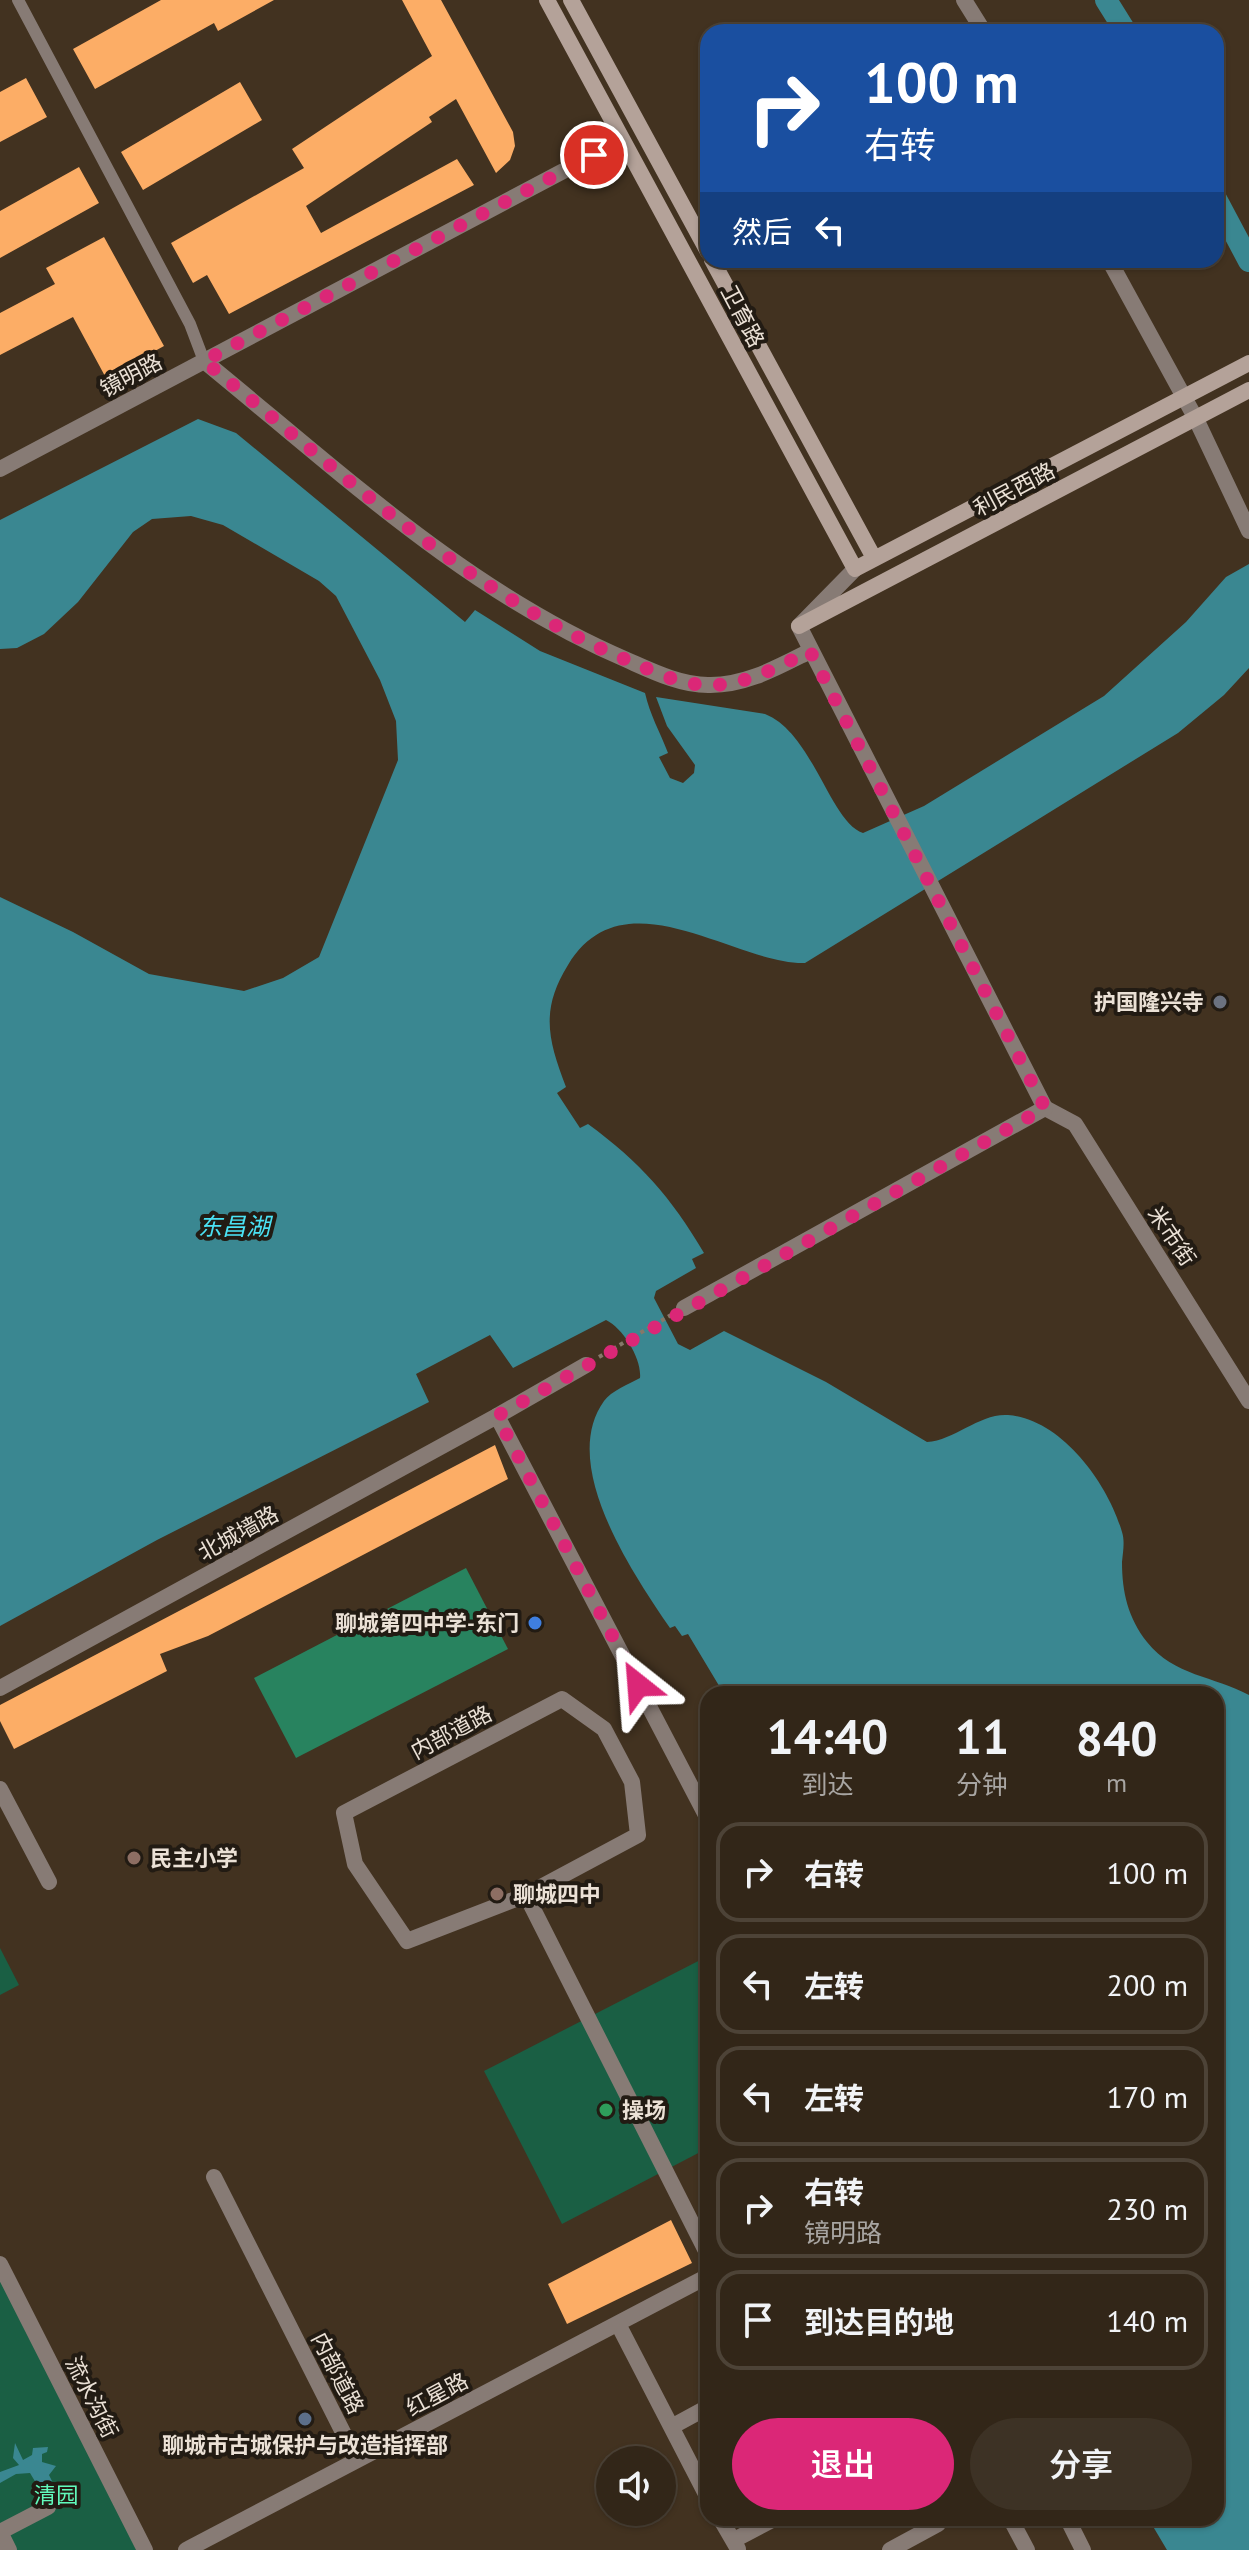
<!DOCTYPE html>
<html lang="zh">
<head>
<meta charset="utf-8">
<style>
  :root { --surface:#322618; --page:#3d3225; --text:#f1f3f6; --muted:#a8a5a2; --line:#4d4337; --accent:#db2777 }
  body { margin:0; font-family:"PT Sans","Noto Sans SC",sans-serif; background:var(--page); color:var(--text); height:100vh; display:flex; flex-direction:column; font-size:30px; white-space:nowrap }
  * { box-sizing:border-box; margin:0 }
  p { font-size:26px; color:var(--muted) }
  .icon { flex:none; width:44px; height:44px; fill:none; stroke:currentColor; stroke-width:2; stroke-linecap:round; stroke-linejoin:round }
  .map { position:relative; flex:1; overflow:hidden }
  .panel { position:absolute; left:700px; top:1686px; width:524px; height:840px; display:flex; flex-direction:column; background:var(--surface); border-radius:24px; box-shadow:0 2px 6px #0004,0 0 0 2px var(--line) }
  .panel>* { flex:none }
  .banner { position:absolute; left:700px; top:24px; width:524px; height:244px; border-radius:24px; box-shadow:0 2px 6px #0004,0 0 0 2px var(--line); background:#1a4fa0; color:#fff; overflow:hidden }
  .fabs { position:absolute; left:596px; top:2446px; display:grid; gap:16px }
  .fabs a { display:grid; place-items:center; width:80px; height:80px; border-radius:50%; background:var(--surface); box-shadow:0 2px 6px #0004,0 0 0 2px var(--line); font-size:40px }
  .pin { position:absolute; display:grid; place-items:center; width:68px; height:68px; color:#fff; margin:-34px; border:4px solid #fff; border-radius:50%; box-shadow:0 2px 8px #0007 }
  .me { position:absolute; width:88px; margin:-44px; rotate:332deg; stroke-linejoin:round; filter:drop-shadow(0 0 6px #0008) }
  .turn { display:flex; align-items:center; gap:28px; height:168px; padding:0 32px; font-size:36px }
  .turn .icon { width:104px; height:104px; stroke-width:2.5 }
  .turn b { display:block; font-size:56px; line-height:68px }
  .then { display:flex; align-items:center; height:76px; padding:0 32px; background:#0003; gap:16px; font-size:30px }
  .eta { display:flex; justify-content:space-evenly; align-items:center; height:136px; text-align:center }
  .eta b { font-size:48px; font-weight:600; line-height:56px }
  .button { display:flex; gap:16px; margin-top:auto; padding:16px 32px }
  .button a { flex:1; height:92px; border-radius:48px; background:var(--accent); color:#fff; font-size:32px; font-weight:600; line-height:92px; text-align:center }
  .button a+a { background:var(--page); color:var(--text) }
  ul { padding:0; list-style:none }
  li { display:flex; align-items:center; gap:24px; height:100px; margin:0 16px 12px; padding:0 16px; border:4px solid var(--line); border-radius:24px }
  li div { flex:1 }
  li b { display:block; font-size:30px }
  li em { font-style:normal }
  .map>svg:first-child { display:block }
  .green { fill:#1a5f44 }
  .forest { fill:#28835f }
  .water { fill:#3a8791 }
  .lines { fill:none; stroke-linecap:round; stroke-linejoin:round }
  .canal { stroke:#3a8791; stroke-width:22 }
  .building { fill:#fcad66 }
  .path { stroke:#867869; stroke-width:4; stroke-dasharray:4 4; stroke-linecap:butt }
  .service { stroke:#877b75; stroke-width:12 }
  .minor { stroke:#877b75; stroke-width:16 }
  .tertiary { stroke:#877b75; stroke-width:16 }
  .secondary { stroke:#b4a299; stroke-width:16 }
  .route { stroke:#db2777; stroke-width:14; stroke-dasharray:0 25.2 }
  .worship-dot { fill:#6b7280; stroke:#221b13; stroke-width:3 }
  .shop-dot { fill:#3f7fe0; stroke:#221b13; stroke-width:3 }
  .education-dot { fill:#8d6e63; stroke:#221b13; stroke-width:3 }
  .leisure-dot { fill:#2e9e5b; stroke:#221b13; stroke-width:3 }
  .service-dot { fill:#5c6f8a; stroke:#221b13; stroke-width:3 }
  .labels { text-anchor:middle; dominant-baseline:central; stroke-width:8; stroke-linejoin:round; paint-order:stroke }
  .street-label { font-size:22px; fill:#ebe1d6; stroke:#221b13 }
  .poi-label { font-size:22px; font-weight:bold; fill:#ebe1d6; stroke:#221b13; text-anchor:start }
  .park-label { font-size:22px; fill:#61fabc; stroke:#221b13 }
  .water-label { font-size:24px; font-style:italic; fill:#4be2f4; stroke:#221b13 }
</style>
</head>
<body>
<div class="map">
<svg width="1249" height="2550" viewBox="0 0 1249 2550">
  <rect width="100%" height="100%" fill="#423220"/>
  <!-- green -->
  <path class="green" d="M0,1948L19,1985L0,1995Z
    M708,1956V2148L562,2224L484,2071Z
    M0,2264L145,2550H0Z"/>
  <!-- forest -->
  <path class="forest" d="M466,1568L508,1649L296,1758L254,1678Z"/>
  <!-- water -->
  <path class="water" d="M198,419L236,433L465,622L475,610L540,651L645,693C650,715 660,732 668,753L659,757L670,778L683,783L694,773L695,765L667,726L656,697L765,714C813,733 830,822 863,833L924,806L1104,696L1186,622L1226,577L1249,564V668L1224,695L1178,733L805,963C735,965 624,872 568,965C540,1010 548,1040 566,1087L557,1093L580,1128L588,1124C640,1162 671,1197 704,1253L692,1259L696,1268L656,1291L654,1298L678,1344L690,1350L724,1331L826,1382L927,1442C955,1440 980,1413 1008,1415C1061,1419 1108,1483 1122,1532C1125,1541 1123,1552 1122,1562C1122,1592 1128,1618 1147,1642C1174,1676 1214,1676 1249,1695V2550H1167L1148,2518H1216V1694H724L688,1634L682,1636L675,1626L670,1628C634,1575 558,1465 604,1401C611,1391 629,1384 640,1378C642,1359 623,1328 606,1320L513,1368L490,1335L416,1374L429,1402L157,1540L0,1626V897L73,932L149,974L244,991L283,978L319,957L398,760L396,721L380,680L336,596L319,581L223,525L191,516L152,519L133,532L78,602L44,634L17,648L0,649V520Z
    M15,2443L23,2460L32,2455L33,2448L48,2447L47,2452L42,2454V2462L56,2466L49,2475L52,2481L36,2483L30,2473L16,2474L0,2483V2472L19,2465L13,2458Z"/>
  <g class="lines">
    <!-- canal -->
    <path class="canal" d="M1106,0L1126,32
      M1216,199L1249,261"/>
  </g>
  <!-- building -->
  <path class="building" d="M161,0H274L218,31L214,23L95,89L73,49Z
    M402,0H441L513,132L515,146L510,160L496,173L456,99L429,117L432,122L306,206L321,233L457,159L474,185L229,314L207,275L193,283L171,243L304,168L292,149L432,56Z
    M26,78L47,117L0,142V92Z
    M240,82L262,120L143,190L121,152Z
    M79,167L99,203L0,258V211Z
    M104,237L164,346L106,378L73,317L0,355V313L55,284L46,268Z
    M495,1445L508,1479L208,1636L160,1654L167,1671L14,1749L0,1721V1705Z
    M671,2220L692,2263L567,2324L548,2284Z"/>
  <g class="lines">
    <!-- path -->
    <path class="path" d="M599,1357L671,1315"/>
    <!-- service -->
    <path class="service" d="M18,0L190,324L204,361"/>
    <!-- minor -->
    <path class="minor" d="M964,0L984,32
      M1109,260L1196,419L1249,531
      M204,361C338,470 467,592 627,660C652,671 680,685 708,685C745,686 778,667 810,651
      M0,469L622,140
      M1045,1108L1075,1124L1249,1401
      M0,1688L497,1416L708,1819
      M562,1699L604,1729L632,1782L638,1835L526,1895L407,1941L355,1864L344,1813Z
      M0,1789L49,1882
      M526,1895L708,2255
      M214,2177L357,2460
      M0,2264L145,2550
      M618,2324L708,2498
      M673,2426L708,2407
      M720,2518L738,2549
      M1010,2518L1027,2550
      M1067,2518L1083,2550
      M734,2540L776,2518
      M9,2550L0,2532L48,2507
      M186,2550L708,2276
      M890,2550L938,2524L935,2518"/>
    <!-- tertiary -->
    <path class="tertiary" d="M684,1308L1045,1108L799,626L855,569
      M497,1416L586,1365"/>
    <!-- secondary -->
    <path class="secondary" d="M547,0L855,569L1249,363
      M571,0L708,252
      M712,260L874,558
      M799,626L1249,390"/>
  </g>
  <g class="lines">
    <!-- route -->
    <path class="route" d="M594,155L204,361C336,468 464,590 622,658C649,669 678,685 708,685C745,686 777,667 810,651L1045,1108L497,1416L638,1685"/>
  </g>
  <!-- markers -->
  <circle class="worship-dot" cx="1220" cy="1002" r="8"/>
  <circle class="shop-dot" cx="535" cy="1623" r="8"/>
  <g class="education-dot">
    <circle cx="134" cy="1858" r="8"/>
    <circle cx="497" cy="1894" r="8"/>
  </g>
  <circle class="leisure-dot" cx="606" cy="2110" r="8"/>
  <circle class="service-dot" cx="305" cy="2419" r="8"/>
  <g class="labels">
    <!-- street labels -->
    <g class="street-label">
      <text transform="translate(743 316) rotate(62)">卫育路</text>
      <text transform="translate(131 375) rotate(-28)">镜明路</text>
      <text transform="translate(1014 489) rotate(-28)">利民西路</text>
      <text transform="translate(1172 1236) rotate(56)">米市街</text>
      <text transform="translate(238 1533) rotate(-29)">北城墙路</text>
      <text transform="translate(451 1732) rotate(-28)">内部道路</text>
      <text transform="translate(338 2373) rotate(63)">内部道路</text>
      <text transform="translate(437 2394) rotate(-28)">红星路</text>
      <text transform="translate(92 2397) rotate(63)">流水沟街</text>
    </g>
    <!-- poi labels -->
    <g class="poi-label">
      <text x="1204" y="1002" text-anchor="end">护国隆兴寺</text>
      <text x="519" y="1623" text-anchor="end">聊城第四中学-东门</text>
      <text x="150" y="1858">民主小学</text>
      <text x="513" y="1894">聊城四中</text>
      <text x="622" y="2110">操场</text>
      <text x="305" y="2445" text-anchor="middle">聊城市古城保护与改造指挥部</text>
    </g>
    <!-- park labels -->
    <g class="park-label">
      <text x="56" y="2495">清园</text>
    </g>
    <!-- water labels -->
    <g class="water-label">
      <text x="234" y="1226">东昌湖</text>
    </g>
  </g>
</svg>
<div class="fabs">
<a><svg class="icon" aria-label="sound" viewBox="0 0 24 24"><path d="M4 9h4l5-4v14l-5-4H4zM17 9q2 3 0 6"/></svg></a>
</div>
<div class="pin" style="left:594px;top:155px;background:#d93025"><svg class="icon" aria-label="arrive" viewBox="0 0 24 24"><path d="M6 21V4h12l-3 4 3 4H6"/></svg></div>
<svg class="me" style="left:638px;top:1685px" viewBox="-20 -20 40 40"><path d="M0-17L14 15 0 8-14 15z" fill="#db2777" stroke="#fff" stroke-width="4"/></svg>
<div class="banner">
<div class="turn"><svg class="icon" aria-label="right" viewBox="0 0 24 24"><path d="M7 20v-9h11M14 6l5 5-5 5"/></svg><div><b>100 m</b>右转</div></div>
<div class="then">然后<svg class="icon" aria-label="left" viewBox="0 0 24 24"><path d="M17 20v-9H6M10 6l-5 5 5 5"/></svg></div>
</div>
<section class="panel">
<div class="eta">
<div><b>14:40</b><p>到达</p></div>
<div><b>11</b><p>分钟</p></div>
<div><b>840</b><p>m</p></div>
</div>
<ul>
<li><svg class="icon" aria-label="right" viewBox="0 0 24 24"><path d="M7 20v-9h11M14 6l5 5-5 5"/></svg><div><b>右转</b></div><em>100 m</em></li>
<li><svg class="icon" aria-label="left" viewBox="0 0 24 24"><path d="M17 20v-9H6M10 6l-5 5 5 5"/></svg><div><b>左转</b></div><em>200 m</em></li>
<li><svg class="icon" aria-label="left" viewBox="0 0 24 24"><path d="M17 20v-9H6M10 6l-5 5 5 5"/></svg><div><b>左转</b></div><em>170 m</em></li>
<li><svg class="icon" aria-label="right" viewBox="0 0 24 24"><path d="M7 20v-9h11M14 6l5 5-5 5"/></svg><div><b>右转</b><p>镜明路</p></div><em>230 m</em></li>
<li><svg class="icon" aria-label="arrive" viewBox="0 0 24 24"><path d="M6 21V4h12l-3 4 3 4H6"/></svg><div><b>到达目的地</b></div><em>140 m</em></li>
</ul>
<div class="button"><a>退出</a><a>分享</a></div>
</section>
</div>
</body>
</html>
